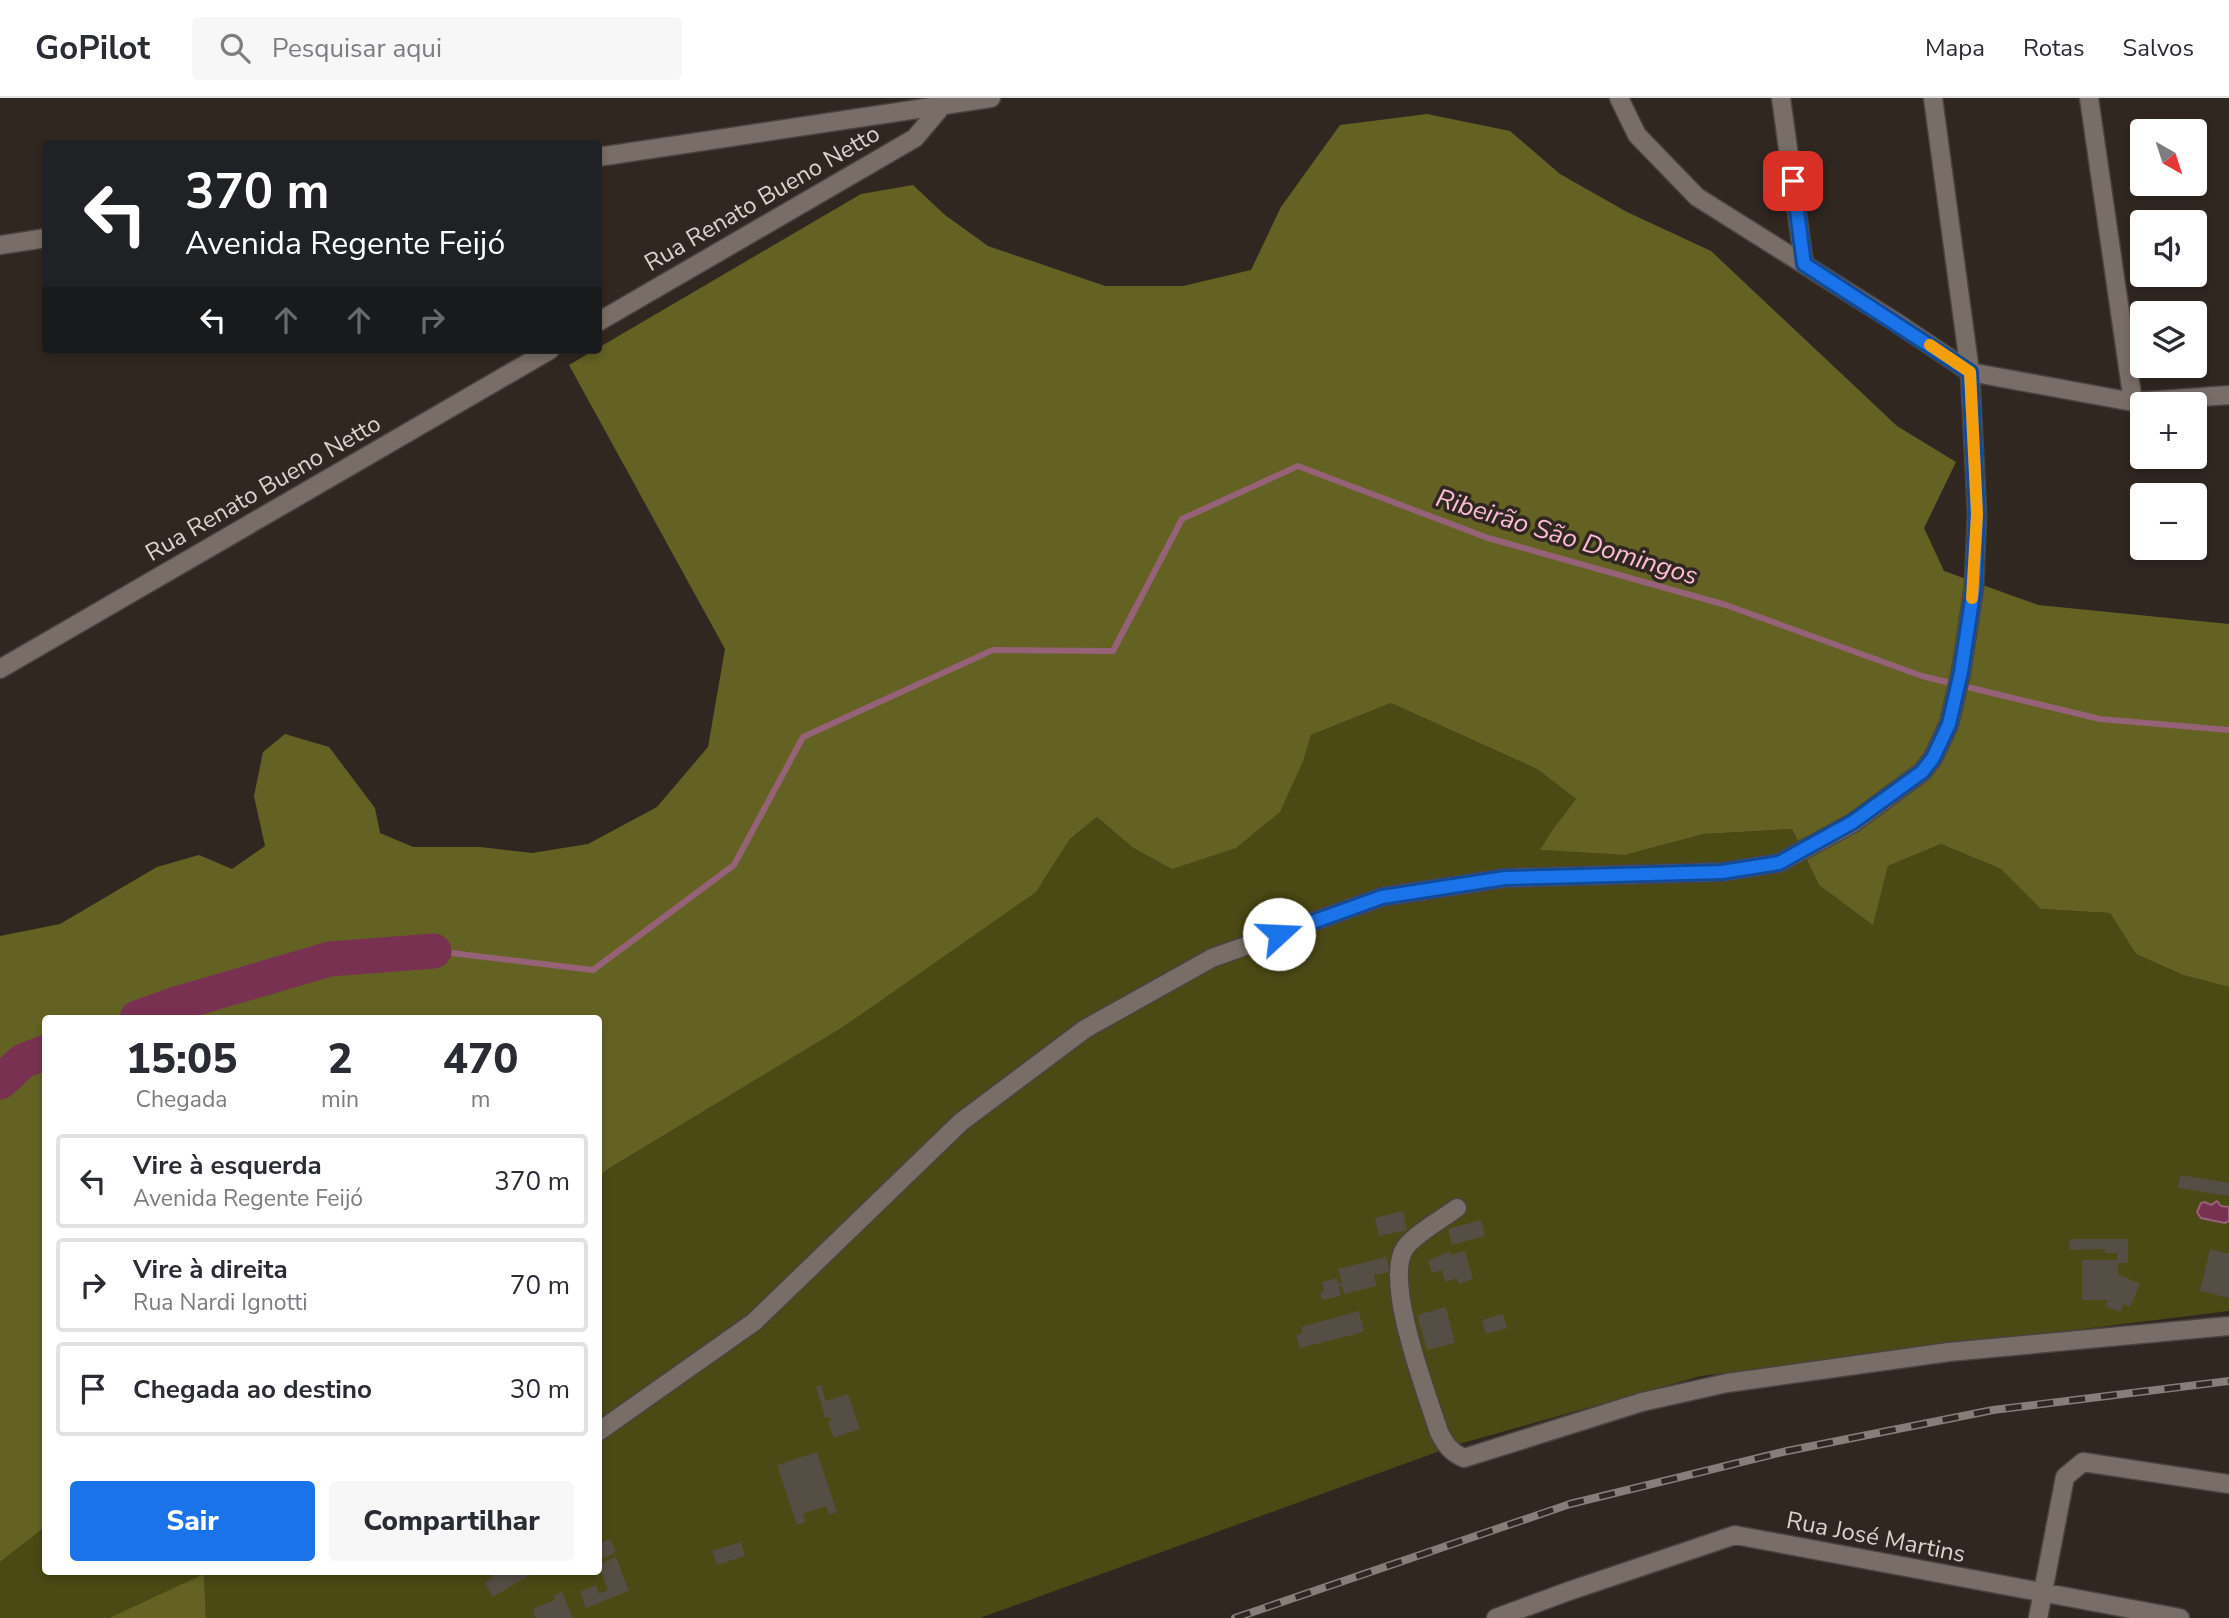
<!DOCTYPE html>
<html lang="pt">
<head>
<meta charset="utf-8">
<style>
  :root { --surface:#fff; --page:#f7f7f7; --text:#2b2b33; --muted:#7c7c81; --line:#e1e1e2; --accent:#1a73e8 }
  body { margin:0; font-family:"Nunito Sans",sans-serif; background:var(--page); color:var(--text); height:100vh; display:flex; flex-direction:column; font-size:26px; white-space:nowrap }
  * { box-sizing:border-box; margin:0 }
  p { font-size:23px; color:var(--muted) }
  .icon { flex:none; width:38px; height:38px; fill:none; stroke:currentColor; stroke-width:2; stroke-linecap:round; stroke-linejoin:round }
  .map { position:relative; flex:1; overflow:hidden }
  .drawer { position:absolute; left:42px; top:917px; width:560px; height:560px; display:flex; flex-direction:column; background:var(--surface); border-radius:7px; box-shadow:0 4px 10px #0003 }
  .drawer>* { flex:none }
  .guide { position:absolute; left:42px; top:42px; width:560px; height:214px; border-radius:7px; box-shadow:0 4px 10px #0003; background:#202124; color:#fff; overflow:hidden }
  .needle { width:46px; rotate:141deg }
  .controls { position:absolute; left:2130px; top:21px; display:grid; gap:14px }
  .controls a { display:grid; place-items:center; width:77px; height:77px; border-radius:7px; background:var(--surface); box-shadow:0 4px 10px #0003; font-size:35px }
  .pin { position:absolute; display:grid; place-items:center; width:60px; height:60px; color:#fff; margin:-30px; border-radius:14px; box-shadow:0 4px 10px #0006 }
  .me { position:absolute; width:77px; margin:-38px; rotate:70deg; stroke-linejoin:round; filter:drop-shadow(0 0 5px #0008) }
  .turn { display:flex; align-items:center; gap:24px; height:147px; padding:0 28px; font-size:32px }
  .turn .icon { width:91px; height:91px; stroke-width:2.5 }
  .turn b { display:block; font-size:49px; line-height:60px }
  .lanes { display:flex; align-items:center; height:66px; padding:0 28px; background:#0003; justify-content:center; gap:35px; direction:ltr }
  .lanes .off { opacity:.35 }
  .eta { display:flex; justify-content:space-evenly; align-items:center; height:119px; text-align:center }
  .eta b { font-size:42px; font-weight:800; line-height:49px }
  .button { display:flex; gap:14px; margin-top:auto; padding:14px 28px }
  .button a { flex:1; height:80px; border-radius:7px; background:var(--accent); color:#fff; font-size:28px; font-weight:800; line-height:80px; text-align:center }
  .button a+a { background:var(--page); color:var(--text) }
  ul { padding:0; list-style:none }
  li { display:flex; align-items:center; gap:21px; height:94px; margin:0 14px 10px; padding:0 14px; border:4px solid var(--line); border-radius:7px }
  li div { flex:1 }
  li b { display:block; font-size:26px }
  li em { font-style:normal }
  header { display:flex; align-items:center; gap:42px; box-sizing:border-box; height:98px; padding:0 35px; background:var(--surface); border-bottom:2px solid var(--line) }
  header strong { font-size:33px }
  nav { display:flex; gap:38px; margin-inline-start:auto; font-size:24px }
  .search { width:490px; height:63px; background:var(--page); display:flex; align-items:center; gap:18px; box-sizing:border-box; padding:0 24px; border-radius:7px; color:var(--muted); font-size:26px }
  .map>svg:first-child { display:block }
  .green { fill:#4b4914 }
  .forest { fill:#646223 }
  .water { fill:#783151; stroke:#956277; stroke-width:2 }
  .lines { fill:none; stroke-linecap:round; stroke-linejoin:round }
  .stream { stroke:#956277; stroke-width:6 }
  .river { stroke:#783151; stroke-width:35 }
  .building { fill:#544e44 }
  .minor-casing { stroke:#4a433e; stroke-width:21 }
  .minor { stroke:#796e67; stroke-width:18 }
  .rail-casing { stroke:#867e79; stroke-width:8 }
  .rail { stroke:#312721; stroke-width:5; stroke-dasharray:16; stroke-linecap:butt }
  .route-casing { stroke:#114b97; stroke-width:18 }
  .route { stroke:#1a73e8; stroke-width:12 }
  .slow { stroke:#f59e0b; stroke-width:12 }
  .labels { text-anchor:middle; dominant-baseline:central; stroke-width:7; stroke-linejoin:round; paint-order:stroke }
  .street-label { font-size:24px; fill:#d9d3cf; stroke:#312721 }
  .water-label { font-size:26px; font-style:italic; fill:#fdbcd5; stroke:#312721 }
</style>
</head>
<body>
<header>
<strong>GoPilot</strong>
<div class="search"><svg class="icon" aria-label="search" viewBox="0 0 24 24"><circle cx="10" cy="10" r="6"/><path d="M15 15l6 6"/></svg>Pesquisar aqui</div>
<nav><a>Mapa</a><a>Rotas</a><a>Salvos</a></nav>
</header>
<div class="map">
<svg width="2229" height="1520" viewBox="0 0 2229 1520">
  <rect width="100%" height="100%" fill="#312721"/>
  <!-- green -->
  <path class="green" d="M1391,605L1537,671L1576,701L1553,731L1541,752L1625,757L1704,736L1792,731L1819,787L1873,826L1888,768L1941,746L2001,771L2041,811L2110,815L2136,856L2183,877L2229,889V1213L1701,1278L1459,1346L980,1520H206L204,1477L109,1520H0V1464L45,1429L46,1474H598L599,1079L608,1071L843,929L950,852L1042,785L1070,741L1097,719L1132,749L1304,661L1311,637Z"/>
  <!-- forest -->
  <path class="forest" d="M1427,16L1510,33L1560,76L1627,114L1711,153L1897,328L1956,364L1924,430L1944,473L2038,507L2229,526V889L2183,877L2136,856L2110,815L2041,811L2001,771L1941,746L1888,768L1873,827L1819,787L1792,731L1704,736L1625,757L1540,752L1553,731L1576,701L1537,671L1391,605L1311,637L1304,661L1280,714L1236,750L1172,771L1132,749L1097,719L1070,741L1036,794L843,929L608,1071L599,1079L598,920H46L45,1429L0,1464V838L60,826L157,769L199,757L232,771L265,748L254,698L263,654L285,636L329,649L375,710L380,735L413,749H480L532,755L588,746L657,709L708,649L725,551L569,267L861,96L913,87L945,117L988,148L1105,188H1183L1251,172L1281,109L1340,27Z
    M204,1476L206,1520H109Z"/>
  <!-- water -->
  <path class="water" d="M2217,1103L2221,1108L2229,1109V1123L2225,1125L2201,1120L2197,1114L2201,1105L2205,1104L2211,1107Z"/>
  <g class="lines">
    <!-- stream -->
    <path class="stream" d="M434,853L593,872L734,767L803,639L993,552L1113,553L1182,421L1298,368L1488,440L1726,507L1922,578L2100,621L2229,632"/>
    <!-- river -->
    <path class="river" d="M137,920L176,906L330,861L434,853
      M0,984L23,963L46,954"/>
  </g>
  <!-- building -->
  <path class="building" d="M2180,1077L2229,1085V1098L2178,1090Z
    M1403,1113L1407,1132L1379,1138L1375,1120Z
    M1481,1122L1485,1138L1452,1147L1448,1131Z
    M2070,1141H2128V1165H2118V1176L2140,1186L2130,1209L2124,1206L2120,1214L2105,1208L2108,1202H2082V1162H2117V1155H2105V1151L2069,1152Z
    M2210,1151L2229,1156V1200L2200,1193Z
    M1450,1153L1451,1157L1465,1153L1473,1181L1459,1186L1457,1180L1445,1184L1442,1172L1432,1175L1428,1163Z
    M1386,1159L1390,1174L1374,1177L1377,1188L1344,1196L1342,1188L1339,1189L1341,1198L1322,1202L1320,1194L1324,1193L1322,1184L1337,1180L1338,1185H1342L1338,1171Z
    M1446,1209L1455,1245L1427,1252L1417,1217Z
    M1359,1213L1364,1234L1300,1250L1296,1237L1303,1235L1301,1229Z
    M1503,1216L1507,1230L1486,1236L1482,1222Z
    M821,1287L826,1303L848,1296L860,1331L834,1340L828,1324L831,1323L830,1319L825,1320L816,1288Z
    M817,1354L837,1414L829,1417L826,1408L803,1416L806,1424L797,1427L777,1367Z
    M610,1441L616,1454L603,1461L598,1446Z
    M741,1444L745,1458L717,1467L712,1453Z
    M616,1459L629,1493L586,1510L580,1494L596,1487L599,1496L608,1492L598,1466Z
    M490,1474H535L493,1499L485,1485L493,1479Z
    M562,1494L573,1520H536L533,1511L555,1502L553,1498Z"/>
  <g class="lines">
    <defs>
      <path id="minor" d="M1619,0L1637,37L1697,99L1894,223L1970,274L2133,304L2229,297
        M1781,0L1804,166
        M2089,0L2133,304
        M598,59L991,0
        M0,147L46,140
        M598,224L915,40L942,8
        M0,571L550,252
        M1457,1110C1442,1121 1415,1136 1405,1150C1383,1183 1427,1296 1439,1334C1445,1346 1451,1355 1464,1360L1642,1304L1727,1285L1949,1254L2229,1228
        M598,1334L754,1224L961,1024L1085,931L1212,860L1382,799L1505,780L1722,774L1779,765L1853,725L1922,674L1933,660L1949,626L1961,574L1974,489L1977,416L1970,274L1933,0
        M1496,1520L1569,1493L1735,1437L2180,1520
        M2038,1520L2065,1379L2083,1364L2229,1386"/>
    </defs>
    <!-- minor casing -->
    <use href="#minor" class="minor-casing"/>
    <!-- minor -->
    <use href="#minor" class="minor"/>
    <defs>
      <path id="rail" d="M1235,1520L1570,1406L1787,1353L1993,1312L2229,1283"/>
    </defs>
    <!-- rail casing -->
    <use href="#rail" class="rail-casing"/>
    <!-- rail -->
    <use href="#rail" class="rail"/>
  </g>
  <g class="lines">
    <defs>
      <path id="route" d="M1279,836L1382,799L1505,780L1722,774L1779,765L1853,724L1922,674L1933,660L1949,626L1961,574L1974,489L1977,416L1970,274L1804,166L1793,83"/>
    </defs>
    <!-- route casing -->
    <use href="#route" class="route-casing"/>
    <!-- route -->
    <use href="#route" class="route"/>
    <!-- slow -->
    <path class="slow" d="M1930,247L1970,274L1977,416L1972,500"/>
  </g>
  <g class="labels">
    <!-- street labels -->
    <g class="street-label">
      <text transform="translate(762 100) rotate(-30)">Rua Renato Bueno Netto</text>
      <text transform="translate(263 390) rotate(-30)">Rua Renato Bueno Netto</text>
      <text transform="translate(1876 1439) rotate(11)">Rua José Martins</text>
    </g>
    <!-- water labels -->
    <g class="water-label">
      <text transform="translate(1567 439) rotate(17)">Ribeirão São Domingos</text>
    </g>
  </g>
</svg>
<div class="controls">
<a><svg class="needle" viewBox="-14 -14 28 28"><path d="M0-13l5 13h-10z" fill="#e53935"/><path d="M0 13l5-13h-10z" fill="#7c7c81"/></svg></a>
<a><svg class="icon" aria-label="sound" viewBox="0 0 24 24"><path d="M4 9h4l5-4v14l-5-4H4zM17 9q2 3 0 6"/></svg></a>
<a><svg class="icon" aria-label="layers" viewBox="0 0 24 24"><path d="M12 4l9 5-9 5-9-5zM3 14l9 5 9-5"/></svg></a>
<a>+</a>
<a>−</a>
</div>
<div class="pin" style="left:1793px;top:83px;background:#d93025"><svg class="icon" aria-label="arrive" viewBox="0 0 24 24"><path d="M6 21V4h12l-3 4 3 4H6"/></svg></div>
<svg class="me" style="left:1279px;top:836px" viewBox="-20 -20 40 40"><circle r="19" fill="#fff"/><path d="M0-13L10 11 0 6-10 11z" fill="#1a73e8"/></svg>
<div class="guide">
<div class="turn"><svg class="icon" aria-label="left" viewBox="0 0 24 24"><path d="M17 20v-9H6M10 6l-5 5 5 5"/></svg><div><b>370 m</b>Avenida Regente Feijó</div></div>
<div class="lanes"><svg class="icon" aria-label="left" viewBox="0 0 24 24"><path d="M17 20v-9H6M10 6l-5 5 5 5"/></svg><svg class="icon off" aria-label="ahead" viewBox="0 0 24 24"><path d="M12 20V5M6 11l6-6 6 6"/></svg><svg class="icon off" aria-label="ahead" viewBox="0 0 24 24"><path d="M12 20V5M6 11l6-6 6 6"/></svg><svg class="icon off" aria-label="right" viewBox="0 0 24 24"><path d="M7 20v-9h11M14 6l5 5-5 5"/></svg></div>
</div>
<section class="drawer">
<div class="eta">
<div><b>15:05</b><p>Chegada</p></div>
<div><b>2</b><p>min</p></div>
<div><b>470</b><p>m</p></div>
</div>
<ul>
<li><svg class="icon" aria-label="left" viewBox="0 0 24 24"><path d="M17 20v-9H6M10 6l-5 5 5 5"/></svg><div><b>Vire à esquerda</b><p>Avenida Regente Feijó</p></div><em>370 m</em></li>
<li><svg class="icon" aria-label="right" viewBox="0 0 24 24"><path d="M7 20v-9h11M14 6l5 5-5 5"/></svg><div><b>Vire à direita</b><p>Rua Nardi Ignotti</p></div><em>70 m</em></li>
<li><svg class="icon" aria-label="arrive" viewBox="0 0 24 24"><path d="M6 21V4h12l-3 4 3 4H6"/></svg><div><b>Chegada ao destino</b></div><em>30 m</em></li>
</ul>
<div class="button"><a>Sair</a><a>Compartilhar</a></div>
</section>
</div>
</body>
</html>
